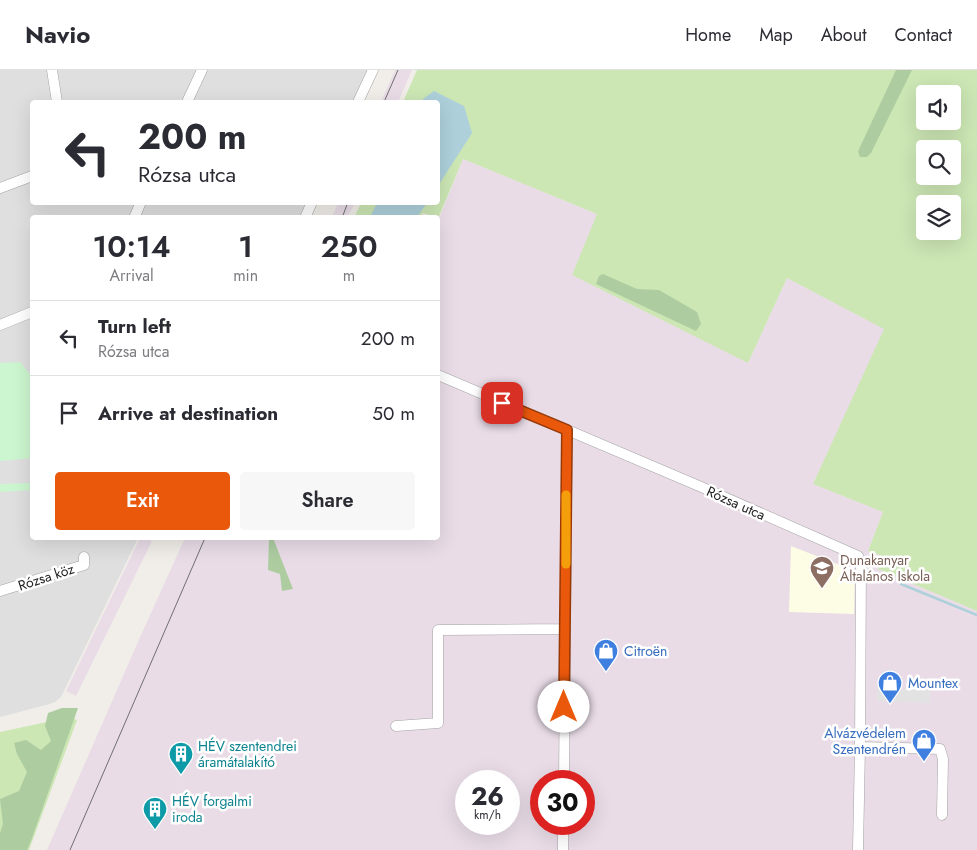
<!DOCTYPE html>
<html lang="en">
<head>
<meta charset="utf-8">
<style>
  :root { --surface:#fff; --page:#f7f7f7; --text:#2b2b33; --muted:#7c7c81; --line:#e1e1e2; --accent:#ea580c }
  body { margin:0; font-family:Jost,sans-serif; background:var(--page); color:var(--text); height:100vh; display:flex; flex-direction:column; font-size:19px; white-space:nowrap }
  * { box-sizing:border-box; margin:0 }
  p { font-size:16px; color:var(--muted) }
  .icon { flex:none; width:28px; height:28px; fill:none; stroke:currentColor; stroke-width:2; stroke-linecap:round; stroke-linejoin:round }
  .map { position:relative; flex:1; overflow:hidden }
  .drawer { position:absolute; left:30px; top:145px; width:410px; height:325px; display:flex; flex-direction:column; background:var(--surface); border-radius:5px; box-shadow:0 5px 20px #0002 }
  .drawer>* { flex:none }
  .guide { position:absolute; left:30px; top:30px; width:410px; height:105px; border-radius:5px; box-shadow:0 5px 20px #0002; background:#fff; color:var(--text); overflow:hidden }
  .controls { position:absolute; left:916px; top:15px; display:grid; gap:10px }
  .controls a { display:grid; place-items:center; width:45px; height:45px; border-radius:5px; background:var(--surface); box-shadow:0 5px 20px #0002; font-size:25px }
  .speed { position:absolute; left:455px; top:700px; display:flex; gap:10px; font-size:25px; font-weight:700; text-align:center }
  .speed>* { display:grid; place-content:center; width:65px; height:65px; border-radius:50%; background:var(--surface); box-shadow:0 5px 20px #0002; line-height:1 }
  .speed small { font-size:12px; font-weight:400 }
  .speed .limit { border:8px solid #d22; background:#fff; color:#111 }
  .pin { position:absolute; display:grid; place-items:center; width:42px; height:42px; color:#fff; margin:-21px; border-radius:10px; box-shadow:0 2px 8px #0006 }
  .me { position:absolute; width:55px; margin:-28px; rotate:0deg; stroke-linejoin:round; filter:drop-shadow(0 0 4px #0008) }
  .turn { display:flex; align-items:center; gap:18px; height:105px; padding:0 25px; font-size:22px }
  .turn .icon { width:65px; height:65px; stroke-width:2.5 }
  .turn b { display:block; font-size:35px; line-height:42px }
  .eta { display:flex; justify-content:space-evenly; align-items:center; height:85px; text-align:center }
  .eta b { font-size:30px; font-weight:600; line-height:35px }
  .cta { display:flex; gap:10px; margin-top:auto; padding:10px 25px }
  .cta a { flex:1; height:58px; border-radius:5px; background:var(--accent); color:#fff; font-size:20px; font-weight:600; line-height:58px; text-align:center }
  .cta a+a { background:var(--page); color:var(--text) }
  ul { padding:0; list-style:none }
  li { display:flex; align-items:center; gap:15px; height:75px; padding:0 25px; border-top:1px solid var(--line) }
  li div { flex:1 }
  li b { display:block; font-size:19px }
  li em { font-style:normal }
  header { display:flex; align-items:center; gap:30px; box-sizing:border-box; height:70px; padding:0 25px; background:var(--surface); border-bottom:1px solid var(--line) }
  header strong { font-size:24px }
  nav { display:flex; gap:28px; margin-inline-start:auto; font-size:18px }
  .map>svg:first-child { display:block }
  .residential { fill:#dfdfdf }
  .industrial { fill:#e9dce7; fill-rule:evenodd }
  .education { fill:#fdfde6 }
  .grass { fill:#cce6b4; fill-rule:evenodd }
  .forest { fill:#adcda1 }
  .park { fill:#cbf6cf }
  .parking { fill:#e2e2e2 }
  .water { fill:#add0db }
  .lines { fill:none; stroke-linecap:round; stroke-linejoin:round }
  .stream { stroke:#add0db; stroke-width:2.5 }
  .street-casing { stroke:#a3a3a3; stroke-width:11 }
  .street { stroke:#fff; stroke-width:10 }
  .tram { stroke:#707070; stroke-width:1 }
  .route-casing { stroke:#983908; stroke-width:12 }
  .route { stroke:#ea580c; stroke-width:9 }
  .slow { stroke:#f59e0b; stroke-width:9 }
  .labels { text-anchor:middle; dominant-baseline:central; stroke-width:5; stroke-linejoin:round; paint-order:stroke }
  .street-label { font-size:14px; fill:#222; stroke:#fff }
  .education-label { font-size:14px; fill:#785e54; stroke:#fff; text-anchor:start }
  .shop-label { font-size:14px; fill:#366cbe; stroke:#fff; text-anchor:start }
  .culture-label { font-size:14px; fill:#0d838f; stroke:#fff; text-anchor:start }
</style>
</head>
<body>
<header>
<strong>Navio</strong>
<nav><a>Home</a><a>Map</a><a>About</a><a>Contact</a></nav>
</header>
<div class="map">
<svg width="977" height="780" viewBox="0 0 977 780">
  <rect width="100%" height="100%" fill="#f1eee9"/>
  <!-- residential -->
  <path class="residential" d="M0,0H377L362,32H32V132L317,133L310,147L32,148V468H138L61,627L55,632L46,635L0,647Z"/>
  <!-- industrial -->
  <path class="industrial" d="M395,0H412L398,32H381Z
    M463,89L597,144L748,293L787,208L885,259L813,414L883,442L868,481L882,486L878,499L977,541V780H47L141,565L185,468H438V149H439ZM466,711H509V754H466ZM541,711H584V754H541Z
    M338,133H355L347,147H332Z
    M140,468H144L152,471L76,626L66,621Z"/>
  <!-- education -->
  <path class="education" d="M791,476L855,501L854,544L789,542Z"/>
  <!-- grass -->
  <path class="grass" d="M417,0H977V541L878,499L882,486L868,481L883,442L813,414L884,259L787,208L748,293L572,205L597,144L463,89L438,149V148L434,147L423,143L421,147L354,148L361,133L438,132V32H403ZM925,24H952V51H925ZM925,79H952V106H925ZM925,134H952V161H925Z
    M70,647L77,650L29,780H0V662Z"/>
  <!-- forest -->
  <path class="forest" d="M896,0H912L871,83L867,87H860L858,82L860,77Z
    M603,204L637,219L659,220L697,242L701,254L696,261L596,214L599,206Z
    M269,468H273L293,519L282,521L280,504L268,500Z
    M62,638H78L31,771L27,780H0V763L3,754L0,729L19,721L27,702L17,684L14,673L26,670L41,680L51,671L45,656L48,643Z"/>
  <!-- park -->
  <path class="park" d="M20,292L30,304L32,334V388L0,391V293Z
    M32,413V420L0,422V414Z"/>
  <!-- parking -->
  <path class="parking" d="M877,619L930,620V633L877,631Z"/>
  <!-- water -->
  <path class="water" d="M434,21L464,36L472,63L438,116V32H422L423,29Z
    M377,133V132L427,133L417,147H370Z"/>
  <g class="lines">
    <!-- stream -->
    <path class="stream" d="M901,514L977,545"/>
    <defs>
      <path id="street" d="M52,0L57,32
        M187,32L202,0
        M358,32L373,0
        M0,118L32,106
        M134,148L141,132
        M305,148L312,132
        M0,255L32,242
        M438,305L699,416L858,486L861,494L860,677L858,780
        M0,521L84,495V487
        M396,656L438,653V560L565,559
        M860,677L940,679L943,689L942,745
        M564,711L567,360
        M563,780V754"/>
    </defs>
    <!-- street casing -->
    <use href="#street" class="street-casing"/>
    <!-- street -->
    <use href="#street" class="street"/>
    <!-- tram -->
    <path class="tram" d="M384,32L398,0
      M342,148L348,132
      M70,780L205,468"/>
  </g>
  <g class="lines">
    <defs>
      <path id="route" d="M502,333L567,360L564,637"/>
    </defs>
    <!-- route casing -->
    <use href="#route" class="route-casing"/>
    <!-- route -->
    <use href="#route" class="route"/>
    <!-- slow -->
    <path class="slow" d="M566,494V425"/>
  </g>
  <!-- icons -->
  <defs>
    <symbol id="school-pin" viewBox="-11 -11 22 30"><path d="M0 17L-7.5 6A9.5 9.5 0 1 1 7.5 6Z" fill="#8d6e63" stroke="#fff"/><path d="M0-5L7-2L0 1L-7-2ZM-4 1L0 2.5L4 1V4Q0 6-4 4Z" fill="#fff"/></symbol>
    <symbol id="shop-pin" viewBox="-11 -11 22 30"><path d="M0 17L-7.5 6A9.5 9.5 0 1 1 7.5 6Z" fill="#3f7fe0" stroke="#fff"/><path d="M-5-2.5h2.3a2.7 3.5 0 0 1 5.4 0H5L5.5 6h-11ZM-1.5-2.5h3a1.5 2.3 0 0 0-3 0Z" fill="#fff"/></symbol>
    <symbol id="building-pin" viewBox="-11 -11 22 30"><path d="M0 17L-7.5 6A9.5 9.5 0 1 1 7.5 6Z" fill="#0f9aa8" stroke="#fff"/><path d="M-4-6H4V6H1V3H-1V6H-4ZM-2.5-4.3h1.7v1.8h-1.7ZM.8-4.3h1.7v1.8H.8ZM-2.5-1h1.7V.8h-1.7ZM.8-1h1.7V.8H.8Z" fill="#fff"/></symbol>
  </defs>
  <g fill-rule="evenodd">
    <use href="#school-pin" x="808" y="484" width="28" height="38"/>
    <use href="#shop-pin" x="592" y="567" width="28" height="38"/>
    <use href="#shop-pin" x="876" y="599" width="28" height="38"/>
    <use href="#shop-pin" x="910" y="657" width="28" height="38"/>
    <use href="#building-pin" x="167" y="670" width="28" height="38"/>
    <use href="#building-pin" x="141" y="725" width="28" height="38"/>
  </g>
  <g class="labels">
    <!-- street labels -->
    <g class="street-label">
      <text transform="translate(736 433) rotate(24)">Rózsa utca</text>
      <text transform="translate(46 507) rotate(-18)">Rózsa köz</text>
    </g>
    <!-- education labels -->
    <g class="education-label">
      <text x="840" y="490">Dunakanyar<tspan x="840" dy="16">Általános Iskola</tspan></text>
    </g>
    <!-- shop labels -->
    <g class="shop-label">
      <text x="624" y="581">Citroën</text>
      <text x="908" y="613">Mountex</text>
      <text x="906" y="663" text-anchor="end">Alvázvédelem<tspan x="906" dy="16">Szentendrén</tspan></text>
    </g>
    <!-- culture labels -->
    <g class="culture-label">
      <text x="198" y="676">HÉV szentendrei<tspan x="198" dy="16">áramátalakító</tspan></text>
      <text x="172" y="731">HÉV forgalmi<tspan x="172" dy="16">iroda</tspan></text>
    </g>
  </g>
</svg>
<div class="controls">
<a><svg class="icon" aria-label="sound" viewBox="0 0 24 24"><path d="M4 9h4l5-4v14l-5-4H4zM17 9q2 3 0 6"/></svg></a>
<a><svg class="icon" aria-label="search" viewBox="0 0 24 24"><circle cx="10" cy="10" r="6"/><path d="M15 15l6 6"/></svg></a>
<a><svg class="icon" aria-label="layers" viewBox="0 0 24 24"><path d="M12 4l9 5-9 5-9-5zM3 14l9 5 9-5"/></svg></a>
</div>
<div class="speed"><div>26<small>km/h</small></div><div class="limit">30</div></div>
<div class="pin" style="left:502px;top:333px;background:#d93025"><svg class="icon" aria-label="arrive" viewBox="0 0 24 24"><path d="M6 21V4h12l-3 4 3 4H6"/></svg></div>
<svg class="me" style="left:564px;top:637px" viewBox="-20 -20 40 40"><circle r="19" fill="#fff"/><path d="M0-13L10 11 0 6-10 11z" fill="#ea580c"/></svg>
<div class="guide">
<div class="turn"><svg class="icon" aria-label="left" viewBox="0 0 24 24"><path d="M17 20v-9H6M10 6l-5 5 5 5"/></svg><div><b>200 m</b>Rózsa utca</div></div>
</div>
<section class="drawer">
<div class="eta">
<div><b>10:14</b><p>Arrival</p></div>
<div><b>1</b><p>min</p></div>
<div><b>250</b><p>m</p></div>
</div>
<ul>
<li><svg class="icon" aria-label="left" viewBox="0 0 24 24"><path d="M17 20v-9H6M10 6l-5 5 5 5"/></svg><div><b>Turn left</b><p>Rózsa utca</p></div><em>200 m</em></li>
<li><svg class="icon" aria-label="arrive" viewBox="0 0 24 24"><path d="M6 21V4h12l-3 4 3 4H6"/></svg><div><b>Arrive at destination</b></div><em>50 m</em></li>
</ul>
<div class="cta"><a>Exit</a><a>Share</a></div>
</section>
</div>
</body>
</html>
